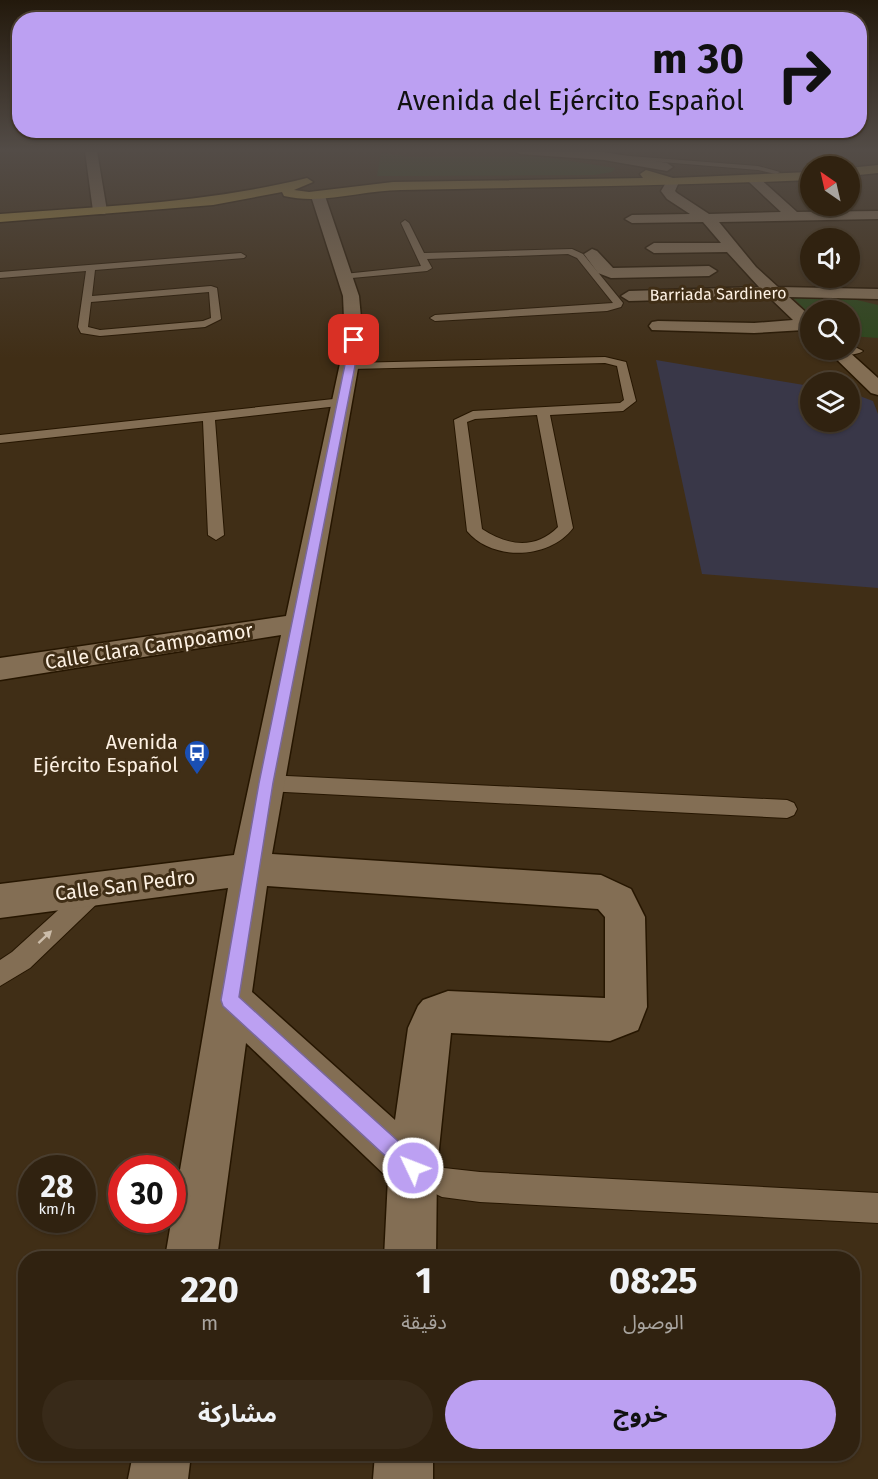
<!DOCTYPE html>
<html lang="ar">
<head>
<meta charset="utf-8">
<style>
  :root { --surface:#302210; --page:#382a19; --text:#f1f3f6; --muted:#a8a49f; --line:#4b3f30; --accent:#bca0f2 }
  body { margin:0; font-family:"Fira Sans","Noto Sans Arabic",sans-serif; background:var(--page); color:var(--text); direction:rtl; height:100vh; display:flex; flex-direction:column; font-size:22px; white-space:nowrap }
  * { box-sizing:border-box; margin:0 }
  p { font-size:20px; color:var(--muted) }
  .icon { flex:none; width:33px; height:33px; fill:none; stroke:currentColor; stroke-width:2; stroke-linecap:round; stroke-linejoin:round }
  .map { position:relative; flex:1; overflow:hidden; direction:ltr }
  .panel { position:absolute; left:18px; top:1251px; width:842px; height:210px; display:flex; flex-direction:column; background:var(--surface); border-radius:24px; box-shadow:0 2px 4px #0004,0 0 0 2px var(--line); direction:rtl }
  .panel>* { flex:none }
  .guide { position:absolute; left:12px; top:12px; width:855px; height:126px; border-radius:24px; box-shadow:0 2px 4px #0004,0 0 0 2px var(--line); direction:rtl; background:#bca0f2; color:#111; overflow:hidden }
  .needle { width:39px; rotate:326deg }
  .controls { position:absolute; left:800px; top:156px; display:grid; gap:12px }
  .controls a { display:grid; place-items:center; width:60px; height:60px; border-radius:50%; background:var(--surface); box-shadow:0 2px 4px #0004,0 0 0 2px var(--line); font-size:30px }
  .speed { position:absolute; left:18px; top:1155px; display:flex; gap:12px; font-size:30px; font-weight:700; text-align:center }
  .speed>* { display:grid; place-content:center; width:78px; height:78px; border-radius:50%; background:var(--surface); box-shadow:0 2px 4px #0004,0 0 0 2px var(--line); line-height:1 }
  .speed small { font-size:15px; font-weight:400 }
  .speed .limit { border:9px solid #d22; background:#fff; color:#111 }
  .pin { position:absolute; display:grid; place-items:center; width:51px; height:51px; color:#fff; margin:-26px; border-radius:12px; box-shadow:0 3px 9px #0006 }
  .me { position:absolute; width:66px; margin:-33px; rotate:313deg; stroke-linejoin:round; filter:drop-shadow(0 0 4px #0008) }
  .turn { display:flex; align-items:center; gap:21px; height:126px; padding:0 24px; font-size:27px }
  .turn .icon { width:78px; height:78px; stroke-width:2.5 }
  .turn b { display:block; font-size:42px; line-height:51px }
  .eta { display:flex; justify-content:space-evenly; align-items:center; height:102px; text-align:center }
  .eta b { font-size:36px; font-weight:700; line-height:42px }
  .action { display:flex; gap:12px; margin-top:auto; padding:12px 24px }
  .action a { flex:1; height:69px; border-radius:36px; background:var(--accent); color:#111; font-size:24px; font-weight:700; line-height:69px; text-align:center }
  .action a+a { background:var(--page); color:var(--text) }
  .map>svg:first-child { display:block }
  .education { fill:#393748 }
  .green { fill:#2d461c }
  .lines { fill:none; stroke-linecap:round; stroke-linejoin:round }
  .service-casing { stroke:#261600; stroke-width:2 }
  .minor-casing { stroke:#261600; stroke-width:3 }
  .trunk-casing { stroke:#261600; stroke-width:3 }
  .service { fill:#836e54; fill-rule:evenodd }
  .minor { fill:#836e54; fill-rule:evenodd }
  .trunk { fill:#a0853a; fill-rule:evenodd }
  .oneway { fill:#ccbdaa }
  .route { fill:#bca0f2; stroke:#7a689d; stroke-width:1.5 }
  .labels { text-anchor:middle; dominant-baseline:central; stroke-width:6; stroke-linejoin:round; paint-order:stroke }
  .far-street-label { font-size:16px; fill:#fdf1e3; stroke:#402e16 }
  .street-label { font-size:20px; fill:#fdf1e3; stroke:#402e16 }
  .poi-label { font-size:20px; fill:#fdf1e3; stroke:#402e16; text-anchor:end }
</style>
</head>
<body>
<div class="map">
<svg width="878" height="1479" viewBox="0 0 878 1479">
  <rect width="100%" height="100%" fill="#402e16"/>
  <!-- education -->
  <path class="education" d="M656,360L810,386V422H849V392L873,401L878,414V588L702,574Z"/>
  <!-- green -->
  <path class="green" d="M381,152L410,157L539,156L615,168L612,172L594,175L377,176Z
    M791,296L849,298L878,305V338L849,336V310H810V314Z"/>
  <g class="lines">
    <defs>
      <path id="service" d="M604,154L758,166L780,172L776,174L758,170L602,157Z
        M405,220L409,223L424,253L572,249L583,254L623,303L621,307L607,311L435,321L430,318L435,315L613,303L577,258L568,254L427,259L432,268L427,271L341,279L339,277L344,274L421,266L401,223Z
        M241,253L246,256L244,258L95,270L92,296L211,286L217,288L221,319L205,327L100,336L81,333L78,327L86,271L0,278V272ZM209,292L211,318L203,321L100,330L88,327L91,302Z
        M849,348H857L863,351C856,356 838,356 831,351L849,350Z
        M605,357L626,362L636,401L623,411L550,415L573,528C550,559 493,562 467,531L454,420L473,411L620,403L624,400L617,366L605,363L351,369L345,366L351,363ZM537,415L558,527C535,550 508,546 482,529L467,422L475,419Z
        M343,398L347,399V405L215,420L224,535L216,540L208,535L203,421L0,443V435Z
        M266,775L787,800L794,803L797,809L794,815L787,818L266,791L259,789L256,783L259,777Z
        M97,879L105,882L108,889L105,896L30,968L0,986V960L12,952L89,882Z
        M413,1154L444,1168L480,1172L878,1193V1223L480,1202L442,1197L403,1178L399,1168L403,1158Z"/>
      <path id="minor" d="M85,151H97L107,211L105,214H95L93,211Z
        M514,151L604,152L667,163L673,167L667,171L604,160L520,154Z
        M753,175L757,176L797,212L878,211V219L719,222L756,267L778,287L878,289V299L789,297L810,316V331L804,330L754,333L652,330L649,326L652,322L658,321L754,323L793,320L769,297L629,301L621,296L629,291L759,287L727,252L654,253L646,248L654,243H721L703,222L632,223L625,219L632,215L690,214L667,199L661,191L668,179L673,178L679,182L675,191L677,193L709,214L781,212L749,182L747,179Z
        M318,192L325,196L359,296L363,340L272,854L601,875L631,889L645,917L647,1007L638,1030L610,1041L451,1033L437,1168L436,1258H384L388,1178L246,1043L217,1258H165L228,888L0,918V884L234,855L281,635L0,680V658L286,616L345,340L343,296L311,196ZM267,886L598,909L605,917V998L448,991L423,1000L418,1006L408,1028L395,1120L252,992Z
        M592,249L597,251L613,268L709,266L717,271L709,276L611,278L598,273L584,254Z
        M827,350H847L878,378V395L871,393Z
        M133,1454H191L188,1479H128Z
        M375,1454H433V1479H373Z"/>
      <path id="trunk" d="M878,165V173L849,176V168Z
        M646,170L673,178L810,172V180C674,186 538,187 401,190C363,190 323,205 284,196L282,192L213,205L0,222V214C103,206 207,203 307,178L313,182L294,190L309,192L393,182L643,178L640,174Z"/>
    </defs>
    <!-- service casing -->
    <use href="#service" class="service-casing"/>
    <!-- minor casing -->
    <use href="#minor" class="minor-casing"/>
    <!-- trunk casing -->
    <use href="#trunk" class="trunk-casing"/>
    <!-- service -->
    <use href="#service" class="service"/>
    <!-- minor -->
    <use href="#minor" class="minor"/>
    <!-- trunk -->
    <use href="#trunk" class="trunk"/>
  </g>
  <!-- one-way arrows -->
  <defs><path id="oneway-solid" d="M-6-.8H1V-3.2L6.5 0L1 3.2V.8H-6Z" transform="scale(1.5)"/></defs>
  <use class="oneway" href="#oneway-solid" transform="translate(45 937) rotate(-43)"/>
  <!-- sky -->
  <linearGradient id="sky" x2="0" y2="1"><stop stop-color="#23190c"/><stop offset="0.42" stop-color="#534c47"/><stop offset="1" stop-color="#534c47" stop-opacity="0"/></linearGradient>
  <rect width="878" height="358" fill="url(#sky)"/>
  <!-- route -->
  <path class="route" d="M354,338L358,340L355,366L273,783L239,997L420,1161L423,1168L420,1175L413,1178L406,1175L223,1006L221,1000L259,783L350,340Z"/>
  <!-- icons -->
  <defs>
    <symbol id="bus-pin" viewBox="-11 -11 22 30"><path d="M0 17L-7.5 6A9.5 9.5 0 1 1 7.5 6Z" fill="#1a4fb4" stroke="#402e16"/><path d="M-5-6H5V4H4V6H2V4H-2V6H-4V4H-5ZM-3.5-4V0h7V-4ZM-3.5 1.2v1.5H-2V1.2ZM2 1.2v1.5H3.5V1.2Z" fill="#fff"/></symbol>
  </defs>
  <g fill-rule="evenodd">
    <use href="#bus-pin" x="182" y="738" width="30" height="40"/>
  </g>
  <g class="labels">
    <!-- far-street labels -->
    <g class="far-street-label">
      <text transform="translate(718 294) rotate(-1)">Barriada Sardinero</text>
    </g>
    <!-- street labels -->
    <g class="street-label">
      <text transform="translate(149 646) rotate(-9)">Calle Clara Campoamor</text>
      <text transform="translate(125 885) rotate(-7)">Calle San Pedro</text>
    </g>
    <!-- poi labels -->
    <g class="poi-label">
      <text x="178" y="742">Avenida<tspan x="178" dy="23">Ejército Español</tspan></text>
    </g>
  </g>
</svg>
<div class="controls">
<a><svg class="needle" viewBox="-14 -14 28 28"><path d="M0-13l5 13h-10z" fill="#e53935"/><path d="M0 13l5-13h-10z" fill="#a8a49f"/></svg></a>
<a><svg class="icon" aria-label="sound" viewBox="0 0 24 24"><path d="M4 9h4l5-4v14l-5-4H4zM17 9q2 3 0 6"/></svg></a>
<a><svg class="icon" aria-label="search" viewBox="0 0 24 24"><circle cx="10" cy="10" r="6"/><path d="M15 15l6 6"/></svg></a>
<a><svg class="icon" aria-label="layers" viewBox="0 0 24 24"><path d="M12 4l9 5-9 5-9-5zM3 14l9 5 9-5"/></svg></a>
</div>
<div class="speed"><div>28<small>km/h</small></div><div class="limit">30</div></div>
<div class="pin" style="left:354px;top:340px;background:#d93025"><svg class="icon" aria-label="arrive" viewBox="0 0 24 24"><path d="M6 21V4h12l-3 4 3 4H6"/></svg></div>
<svg class="me" style="left:413px;top:1168px" viewBox="-20 -20 40 40"><circle r="17" fill="#bca0f2" stroke="#fff" stroke-width="3"/><path d="M0-11L8 9 0 5-8 9z" fill="#fff"/></svg>
<div class="guide">
<div class="turn"><svg class="icon" aria-label="right" viewBox="0 0 24 24"><path d="M7 20v-9h11M14 6l5 5-5 5"/></svg><div><b>30 m</b>Avenida del Ejército Español</div></div>
</div>
<section class="panel">
<div class="eta">
<div><b>08:25</b><p>الوصول</p></div>
<div><b>1</b><p>دقيقة</p></div>
<div><b>220</b><p>m</p></div>
</div>
<div class="action"><a>خروج</a><a>مشاركة</a></div>
</section>
</div>
</body>
</html>
